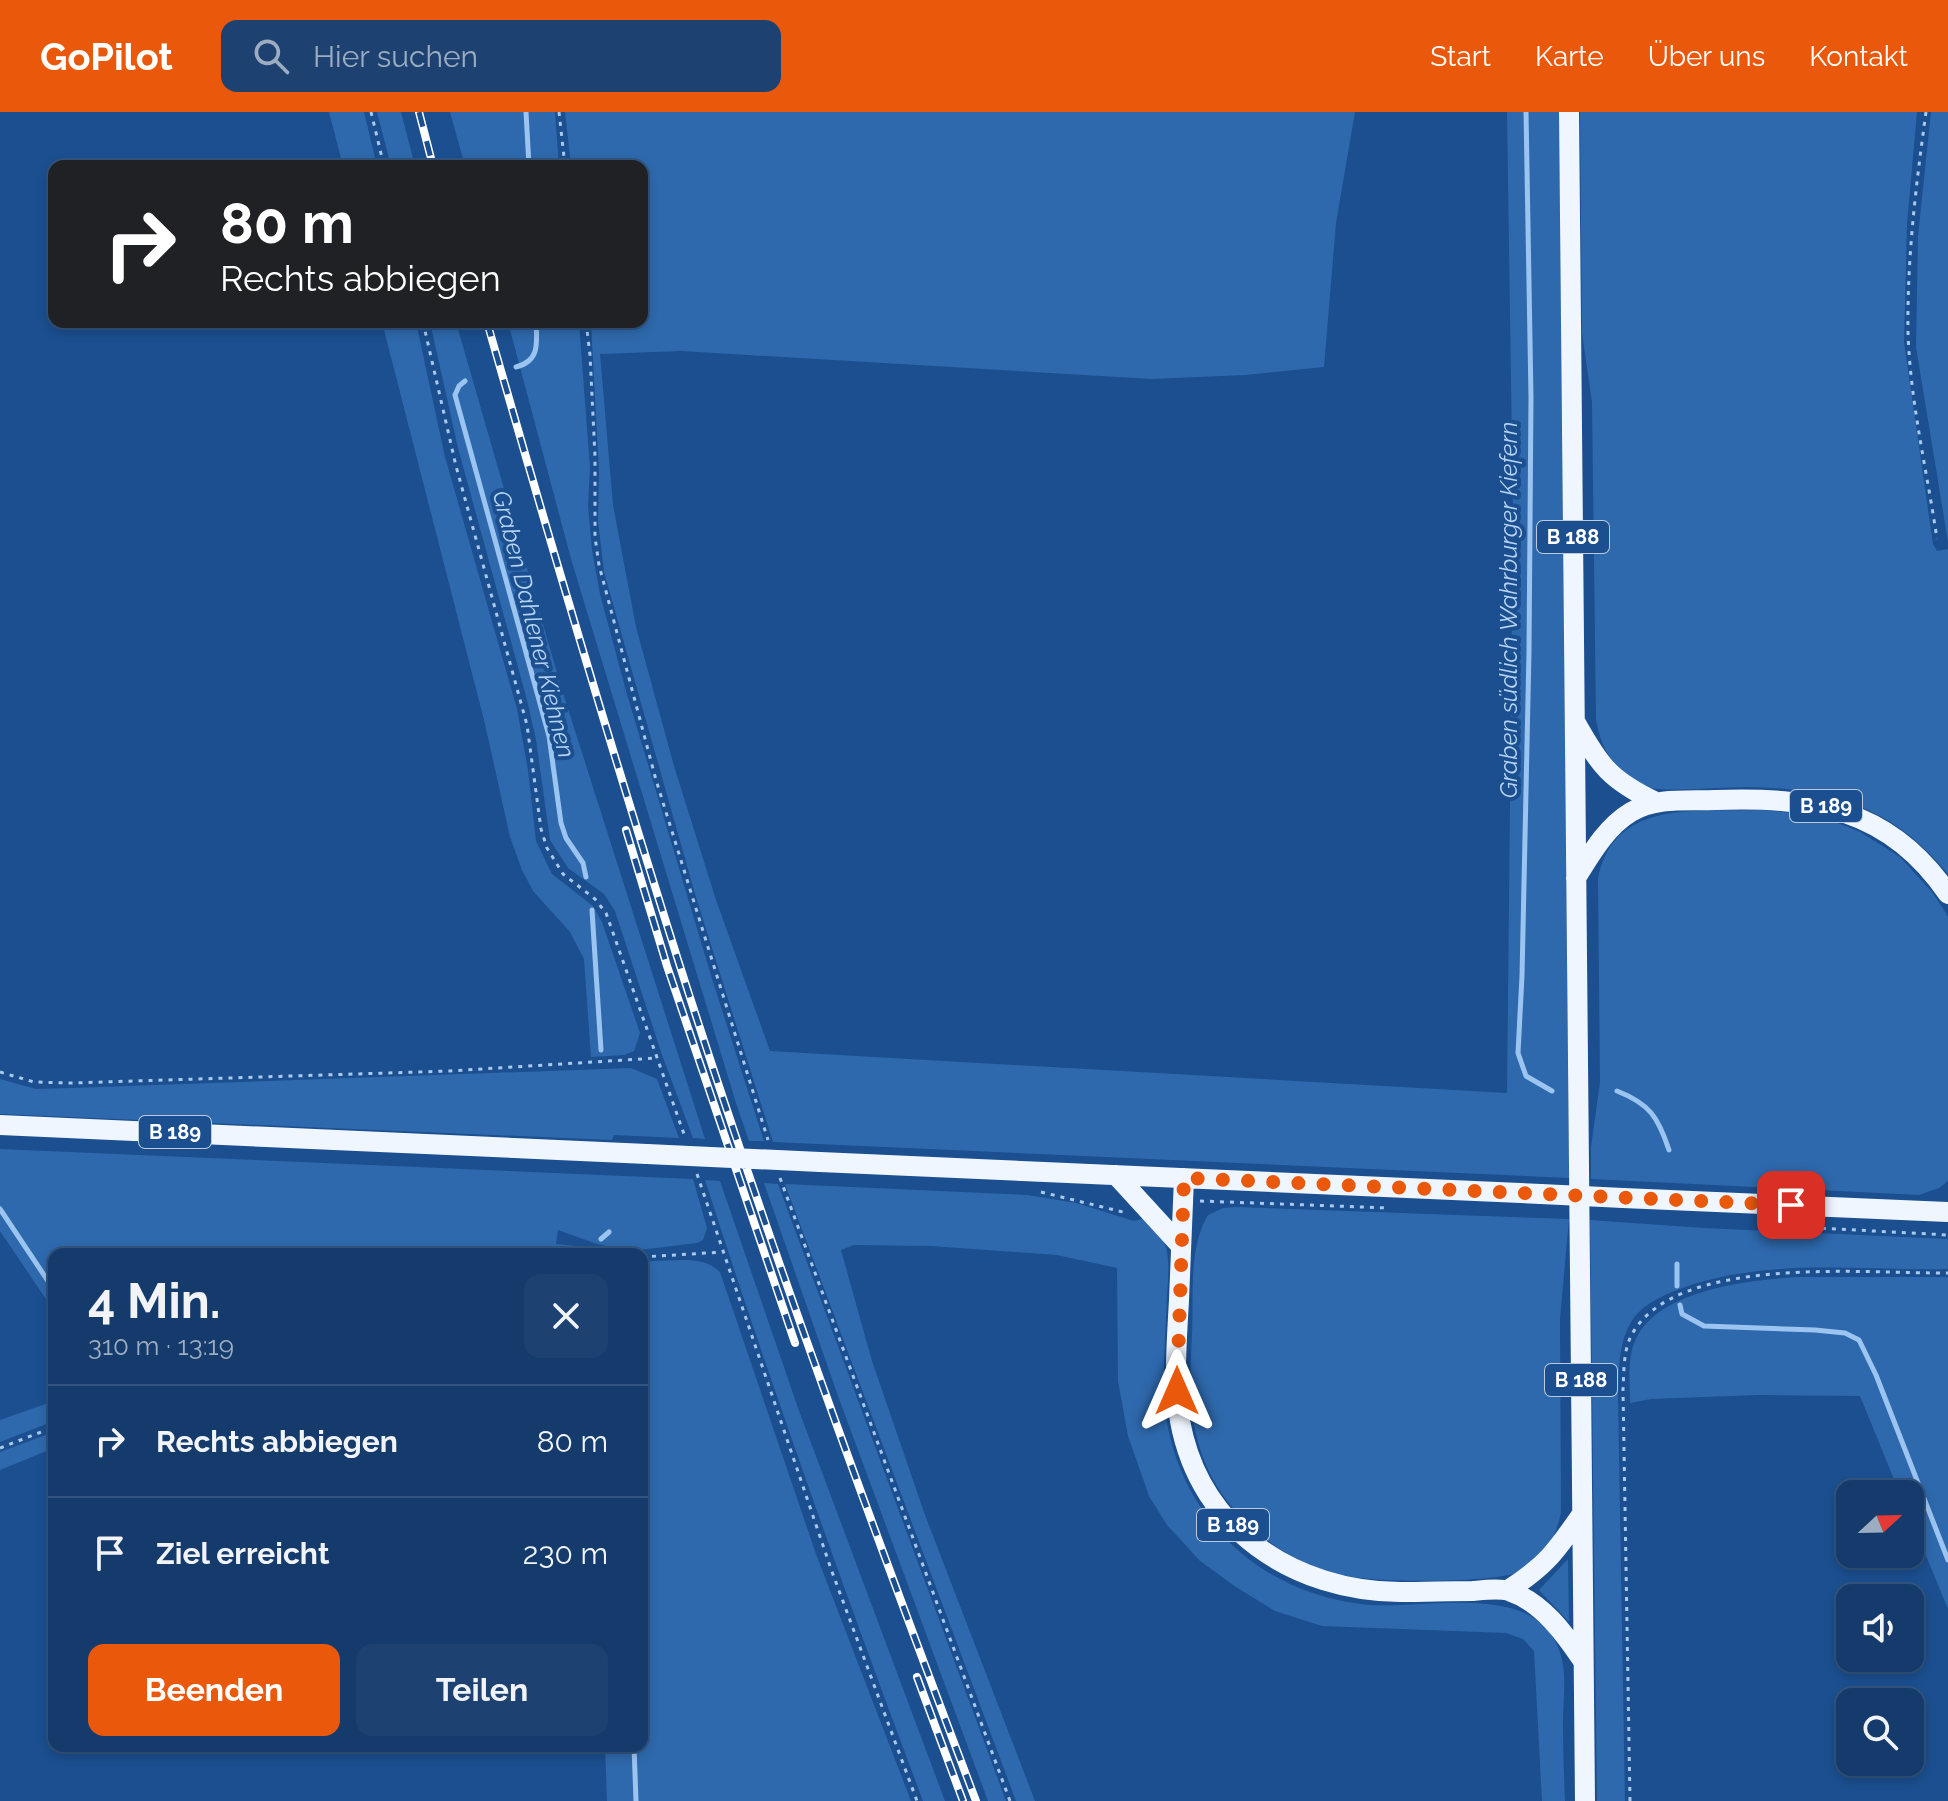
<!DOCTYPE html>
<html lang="de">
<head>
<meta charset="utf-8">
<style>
  :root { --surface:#143b6b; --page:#1d4271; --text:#f1f3f6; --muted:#9dadc1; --line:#33557e; --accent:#ea580c }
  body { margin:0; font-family:Raleway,sans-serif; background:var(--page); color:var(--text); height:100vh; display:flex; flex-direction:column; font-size:30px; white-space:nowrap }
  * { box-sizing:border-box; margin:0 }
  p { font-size:26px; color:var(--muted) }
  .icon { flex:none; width:44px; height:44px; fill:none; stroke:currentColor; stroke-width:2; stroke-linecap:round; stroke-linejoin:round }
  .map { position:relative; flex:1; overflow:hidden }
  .panel { position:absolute; left:48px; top:1136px; width:600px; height:504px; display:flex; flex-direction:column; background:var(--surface); border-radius:16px; box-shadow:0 4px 12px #0003,0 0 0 2px var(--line) }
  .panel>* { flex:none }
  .banner { position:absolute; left:48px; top:48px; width:600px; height:168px; border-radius:16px; box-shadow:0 4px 12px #0003,0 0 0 2px var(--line); background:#202124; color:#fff; overflow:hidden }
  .needle { width:52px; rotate:68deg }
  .buttons { position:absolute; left:1836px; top:1368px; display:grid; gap:16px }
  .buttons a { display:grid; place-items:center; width:88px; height:88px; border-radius:16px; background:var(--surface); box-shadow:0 4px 12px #0003,0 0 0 2px var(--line); font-size:40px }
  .pin { position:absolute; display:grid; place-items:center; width:68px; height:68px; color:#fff; margin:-34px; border-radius:16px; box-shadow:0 4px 12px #0006 }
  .me { position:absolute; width:88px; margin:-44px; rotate:0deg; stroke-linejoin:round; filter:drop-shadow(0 0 6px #0008) }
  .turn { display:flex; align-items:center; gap:28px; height:168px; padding:0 40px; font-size:36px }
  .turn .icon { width:104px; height:104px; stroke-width:2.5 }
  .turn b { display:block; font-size:56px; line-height:68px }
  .round { display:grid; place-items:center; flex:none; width:84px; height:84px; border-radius:16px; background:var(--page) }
  .summary { display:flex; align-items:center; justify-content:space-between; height:136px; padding:0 40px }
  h1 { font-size:48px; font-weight:700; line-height:60px }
  .cta { display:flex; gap:16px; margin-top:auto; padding:16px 40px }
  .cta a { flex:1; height:92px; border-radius:16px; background:var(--accent); color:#fff; font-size:32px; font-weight:700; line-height:92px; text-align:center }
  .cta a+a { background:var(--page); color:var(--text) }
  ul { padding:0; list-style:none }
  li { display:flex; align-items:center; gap:24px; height:112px; padding:0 40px; border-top:2px solid var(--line) }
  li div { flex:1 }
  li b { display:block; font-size:30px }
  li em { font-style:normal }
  header { display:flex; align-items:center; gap:48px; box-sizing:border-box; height:112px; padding:0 40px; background:var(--accent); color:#fff }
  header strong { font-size:38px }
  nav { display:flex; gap:44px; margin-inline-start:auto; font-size:28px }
  .search { width:560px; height:72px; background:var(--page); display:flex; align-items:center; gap:20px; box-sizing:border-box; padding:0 28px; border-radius:16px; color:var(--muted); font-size:30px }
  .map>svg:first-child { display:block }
  .green { fill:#2e69ad }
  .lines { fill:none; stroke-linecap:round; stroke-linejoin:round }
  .stream { stroke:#9cc4f0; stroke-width:5 }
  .path { stroke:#a9c9ee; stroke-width:3; stroke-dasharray:4 6; stroke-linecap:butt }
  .primary { stroke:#f0f6ff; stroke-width:20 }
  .rail-casing { stroke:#fff; stroke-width:8 }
  .rail { stroke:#1b4f8f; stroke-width:5; stroke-dasharray:15; stroke-linecap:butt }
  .primary-bridge { stroke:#f0f6ff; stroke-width:20 }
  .route { stroke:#ea580c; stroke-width:14; stroke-dasharray:0 25.2 }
  .labels { text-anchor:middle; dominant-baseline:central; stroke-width:8; stroke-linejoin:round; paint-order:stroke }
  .shield { fill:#1b4f8f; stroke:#bbcadd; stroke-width:2 }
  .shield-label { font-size:20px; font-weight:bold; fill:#fff }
  .water-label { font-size:24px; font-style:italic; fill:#b5d3f5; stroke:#1b4f8f }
</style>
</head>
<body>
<header>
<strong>GoPilot</strong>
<div class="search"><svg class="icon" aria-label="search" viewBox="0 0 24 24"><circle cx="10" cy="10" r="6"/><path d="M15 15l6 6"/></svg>Hier suchen</div>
<nav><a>Start</a><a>Karte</a><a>Über uns</a><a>Kontakt</a></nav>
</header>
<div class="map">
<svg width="1948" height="1689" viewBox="0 0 1948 1689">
  <rect width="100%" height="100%" fill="#1b4f8f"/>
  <!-- green -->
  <path class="green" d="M329,0H364L377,54H343Z
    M377,0H401L415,54H391Z
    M450,0H555L559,54H465Z
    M565,0H1355L1336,111L1324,255L1245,263L1152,267L681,239L600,242L613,393L636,515L674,654L716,788L770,939L1507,981L1513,403L1507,0H1559L1569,1066L773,1030L695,782L604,460L598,409L599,360L591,210H642V54H571Z
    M1580,0H1917L1907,112L1904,230L1933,432L1937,439L1948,437V762C1893,695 1830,676 1747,675C1714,675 1681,680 1648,676C1617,662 1602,641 1596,608L1592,290L1582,221Z
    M1931,0H1948V430L1916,235L1918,124Z
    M382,210H416L445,345L517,597L528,658L536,729L552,762L593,794L602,810L640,921L634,939L624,943L591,945L584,847L570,820L533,779L522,758L510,725L485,612Z
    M430,210H456L562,578L705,1027L693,1026L662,943L615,799L604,782L568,756L550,728L536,628L527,588L458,336Z
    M508,210H579L590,356L588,394L592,438L600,482L626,579L713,870L764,1029H749L736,991L571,447Z
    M1762,698L1804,702L1833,709L1860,720L1900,745L1932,780L1946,801L1948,805V1069L1939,1076L1919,1083L1591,1067V1035L1600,970L1598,767C1613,686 1698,700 1762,698Z
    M631,956L657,967L679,1026L614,1023L612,1028L0,1002V967L36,977L71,976Z
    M0,1037L693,1067L707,1116L703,1128L697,1131L631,1139L597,1132L558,1118L556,1132L577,1134L596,1142H54V1199L0,1119Z
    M705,1068L720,1069L798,1296L945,1689H923C846,1484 772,1277 705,1068Z
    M764,1071L778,1072L1006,1689H988L838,1284Z
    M785,1072L1028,1083L1076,1091L1134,1109L1145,1106C1153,1115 1162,1124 1166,1135C1170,1151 1168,1168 1167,1184C1166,1216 1163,1248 1164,1281C1166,1342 1194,1400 1240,1440C1273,1469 1318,1487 1361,1492C1421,1500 1540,1464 1561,1544C1567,1565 1563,1589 1563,1610C1563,1636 1564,1663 1565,1689H1542L1534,1539L1523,1527L1506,1521L1322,1514L1275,1499L1236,1475L1200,1449L1167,1413L1149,1384L1128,1324L1118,1269L1117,1156L1057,1143L931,1134L854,1133L841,1138L872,1249L925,1403L1035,1689H1016Z
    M1236,1095L1569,1107L1560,1207L1561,1400C1557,1421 1547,1443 1529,1456C1506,1472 1391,1470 1360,1466C1339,1463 1316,1457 1297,1447C1265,1430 1236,1405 1217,1374C1188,1326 1189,1276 1192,1222C1194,1184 1188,1136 1208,1103L1223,1096Z
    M1590,1108L1704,1116L1948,1127V1157C1859,1159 1778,1146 1691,1173C1671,1180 1646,1189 1633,1207C1618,1229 1619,1259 1618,1285L1625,1689H1597Z
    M653,1149C675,1149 704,1143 720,1160L816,1442L911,1689H607L605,1634H642V1150Z
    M1795,1165H1948V1497L1910,1405V1382H1900L1860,1284L1758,1283L1651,1287L1630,1291C1630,1271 1627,1247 1635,1229C1657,1178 1746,1169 1795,1165Z
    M54,1289V1309L0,1330V1308Z
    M54,1320V1336L0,1358V1340Z
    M1568,1447L1569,1510L1539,1478Z"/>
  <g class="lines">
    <!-- stream -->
    <path class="stream" d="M526,0L529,54
      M1526,0L1531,285L1529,540L1522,864L1518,941L1526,964L1552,979
      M516,255C540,249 537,231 536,210
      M465,269L459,274L455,283L549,624L561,711L566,726L583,751L586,765
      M592,798L601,938
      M1617,979C1650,992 1658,1005 1669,1038
      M0,1097L54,1178
      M601,1127L609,1120
      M1677,1152V1174
      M1680,1193L1682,1202L1704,1214L1815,1218L1845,1221L1859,1228L1876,1263L1948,1448
      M634,1634L636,1689"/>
    <!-- path -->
    <path class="path" d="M371,0L384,54
      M559,0L565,54
      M1926,0C1916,73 1907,146 1908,220C1910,289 1927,359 1937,427
      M423,210L456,354L527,613L541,717L547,736L563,762L595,787L606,801L685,1025
      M586,210L590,243L595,344V425L599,453L656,668L768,1028
      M0,960L34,970L71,971L450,959L656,946
      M697,1062L831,1457L917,1689
      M780,1066L1010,1689
      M1041,1080L1123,1100
      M1200,1089L1388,1096
      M1762,1113L1948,1123
      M642,1145L722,1140
      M0,1336L54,1315
      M1630,1689L1623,1278C1624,1261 1623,1240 1631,1224C1674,1141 1868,1162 1948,1161"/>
    <!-- primary -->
    <path class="primary" d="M1569,0L1585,1689
      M1576,611C1600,654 1610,668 1656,690
      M1576,766C1591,742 1606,715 1631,700C1656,685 1687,689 1715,688C1812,685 1889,695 1948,782
      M0,1013L647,1042
      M820,1050L1541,1082
      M1116,1063L1181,1134
      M1184,1066C1182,1107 1181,1147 1179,1188C1177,1227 1173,1269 1180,1309C1200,1418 1294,1479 1400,1480C1424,1480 1449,1479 1473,1479C1484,1478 1499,1476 1509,1479C1542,1490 1565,1522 1583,1549
      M1623,1086L1948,1100
      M1508,1478C1546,1454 1557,1438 1582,1402"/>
    <defs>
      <path id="rail" d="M419,0L433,54
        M487,210C548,423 611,636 678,848C768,1131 871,1411 976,1689
        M626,718L667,854L795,1231
        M917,1565L963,1689"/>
    </defs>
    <!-- rail casing -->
    <use href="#rail" class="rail-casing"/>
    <!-- rail -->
    <use href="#rail" class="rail"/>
    <!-- primary-bridge -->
    <path class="primary-bridge" d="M647,1042L820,1050
      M1541,1082L1623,1086"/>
  </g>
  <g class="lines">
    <!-- route -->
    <path class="route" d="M1177,1279L1184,1066L1791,1093"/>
  </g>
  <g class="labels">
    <!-- shield labels -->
    <g class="shield">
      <rect x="1537" y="409" width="72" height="32" rx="6"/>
      <rect x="1790" y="678" width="72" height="32" rx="6"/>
      <rect x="139" y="1004" width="72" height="32" rx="6"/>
      <rect x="1545" y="1252" width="72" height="32" rx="6"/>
      <rect x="1197" y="1397" width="72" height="32" rx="6"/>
    </g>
    <g class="shield-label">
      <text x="1573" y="425">B 188</text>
      <text x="1826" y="694">B 189</text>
      <text x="175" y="1020">B 189</text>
      <text x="1581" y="1268">B 188</text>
      <text x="1233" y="1413">B 189</text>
    </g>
    <!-- water labels -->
    <g class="water-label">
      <text transform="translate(1508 498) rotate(-90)">Graben südlich Wahrburger Kiefern</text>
      <text transform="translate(534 512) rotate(76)">Graben Dahlener Kiehnen</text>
    </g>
  </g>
</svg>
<div class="buttons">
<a><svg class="needle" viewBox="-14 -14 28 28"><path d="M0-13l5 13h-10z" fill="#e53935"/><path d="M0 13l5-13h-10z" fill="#9dadc1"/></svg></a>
<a><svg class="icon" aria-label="sound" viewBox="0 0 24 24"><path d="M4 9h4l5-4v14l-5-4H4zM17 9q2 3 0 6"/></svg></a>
<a><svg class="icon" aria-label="search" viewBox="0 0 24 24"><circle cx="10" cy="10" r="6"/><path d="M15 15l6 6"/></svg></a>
</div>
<div class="pin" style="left:1791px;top:1093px;background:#d93025"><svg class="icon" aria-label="arrive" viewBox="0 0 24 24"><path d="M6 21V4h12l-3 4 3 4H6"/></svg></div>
<svg class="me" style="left:1177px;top:1279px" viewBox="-20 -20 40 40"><path d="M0-17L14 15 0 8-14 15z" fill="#ea580c" stroke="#fff" stroke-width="4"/></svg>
<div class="banner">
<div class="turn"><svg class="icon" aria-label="right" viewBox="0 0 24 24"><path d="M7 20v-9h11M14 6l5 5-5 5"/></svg><div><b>80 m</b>Rechts abbiegen</div></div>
</div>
<section class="panel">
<div class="summary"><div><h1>4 Min.</h1><p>310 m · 13:19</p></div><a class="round"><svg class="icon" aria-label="close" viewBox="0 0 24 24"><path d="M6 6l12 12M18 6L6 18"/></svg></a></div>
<ul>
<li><svg class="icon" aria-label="right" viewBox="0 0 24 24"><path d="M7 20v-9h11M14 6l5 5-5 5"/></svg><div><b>Rechts abbiegen</b></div><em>80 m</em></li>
<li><svg class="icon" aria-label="arrive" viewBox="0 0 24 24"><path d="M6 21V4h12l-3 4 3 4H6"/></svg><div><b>Ziel erreicht</b></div><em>230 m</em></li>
</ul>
<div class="cta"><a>Beenden</a><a>Teilen</a></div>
</section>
</div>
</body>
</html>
